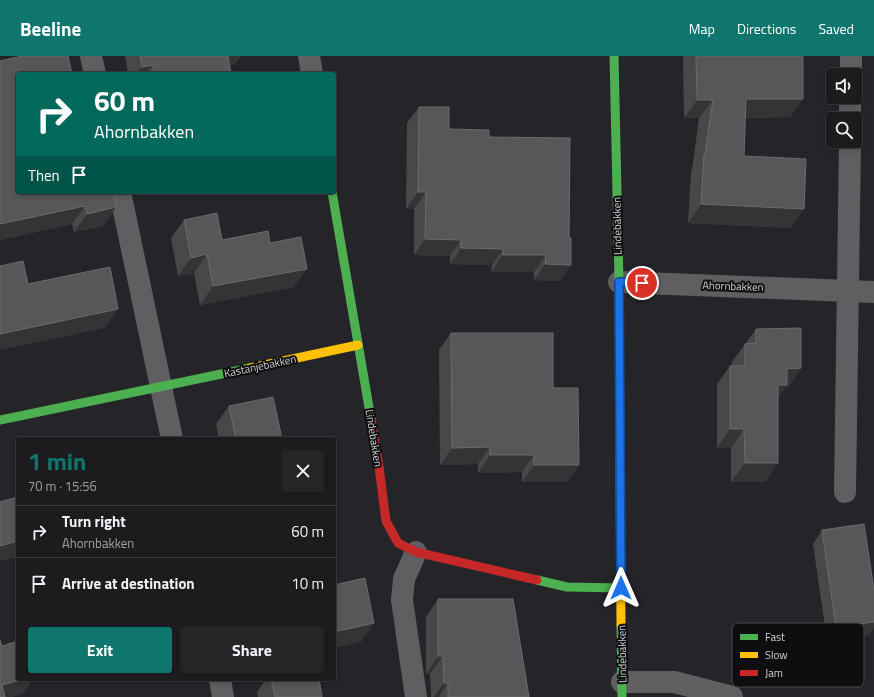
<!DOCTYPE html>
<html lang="en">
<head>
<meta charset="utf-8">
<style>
  :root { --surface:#1c1c1f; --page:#252528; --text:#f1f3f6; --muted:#a0a1a4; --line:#3a3a3d; --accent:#0f766e }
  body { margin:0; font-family:"Titillium Web",sans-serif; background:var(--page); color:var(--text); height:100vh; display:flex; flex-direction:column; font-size:15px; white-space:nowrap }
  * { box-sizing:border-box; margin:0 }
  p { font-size:13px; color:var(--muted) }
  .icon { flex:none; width:22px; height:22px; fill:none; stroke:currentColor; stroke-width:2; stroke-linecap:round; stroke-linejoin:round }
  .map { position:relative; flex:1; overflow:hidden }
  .sheet { position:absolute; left:16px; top:381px; width:320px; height:244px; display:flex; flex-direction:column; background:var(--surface); border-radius:4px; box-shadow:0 2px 6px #0003,0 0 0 1px var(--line) }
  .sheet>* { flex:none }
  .guide { position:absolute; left:16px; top:16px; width:320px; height:122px; border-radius:4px; box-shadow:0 2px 6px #0003,0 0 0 1px var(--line); background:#00695c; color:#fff; overflow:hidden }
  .controls { position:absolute; left:826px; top:12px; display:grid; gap:8px }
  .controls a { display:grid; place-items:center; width:36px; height:36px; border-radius:4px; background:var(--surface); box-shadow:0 2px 6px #0003,0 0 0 1px var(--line); font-size:20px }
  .pin { position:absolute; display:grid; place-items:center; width:34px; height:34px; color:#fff; margin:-17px; border:2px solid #fff; border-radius:50%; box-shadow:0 1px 4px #0007 }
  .me { position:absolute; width:44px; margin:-22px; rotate:0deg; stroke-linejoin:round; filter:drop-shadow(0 0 3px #0008) }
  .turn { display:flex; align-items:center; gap:14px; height:84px; padding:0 12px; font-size:18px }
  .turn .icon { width:52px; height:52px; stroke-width:2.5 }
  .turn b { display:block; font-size:28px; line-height:34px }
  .then { display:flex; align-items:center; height:38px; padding:0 12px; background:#0003; gap:8px; font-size:15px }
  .round { display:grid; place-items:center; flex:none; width:42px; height:42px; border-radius:4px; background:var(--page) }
  .overview { display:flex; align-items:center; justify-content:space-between; height:68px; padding:0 12px }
  h1 { font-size:24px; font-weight:700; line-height:30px; color:var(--accent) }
  .primary-button { display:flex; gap:8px; margin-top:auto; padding:8px 12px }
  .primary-button a { flex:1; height:46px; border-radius:4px; background:var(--accent); color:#fff; font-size:16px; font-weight:700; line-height:46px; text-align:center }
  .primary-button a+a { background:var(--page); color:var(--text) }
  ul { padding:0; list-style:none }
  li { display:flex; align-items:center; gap:12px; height:52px; padding:0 12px; border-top:1px solid var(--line) }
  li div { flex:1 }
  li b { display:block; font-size:15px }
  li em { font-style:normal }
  header { display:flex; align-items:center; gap:24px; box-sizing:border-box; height:56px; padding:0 20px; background:var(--accent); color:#fff }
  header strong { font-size:19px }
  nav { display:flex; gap:22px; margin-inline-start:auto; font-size:14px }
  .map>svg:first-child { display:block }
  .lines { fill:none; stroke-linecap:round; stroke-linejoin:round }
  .street { stroke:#5f5e61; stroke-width:22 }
  .fast { stroke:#4caf50; stroke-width:9 }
  .slow { stroke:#ffc107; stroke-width:9 }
  .jam { stroke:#c62828; stroke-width:9 }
  .wall { fill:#484849 }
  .shaded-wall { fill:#343336 }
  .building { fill:#575658; stroke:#6b6a6c }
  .route-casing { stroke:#114b97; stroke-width:10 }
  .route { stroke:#1a73e8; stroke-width:7 }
  .labels { text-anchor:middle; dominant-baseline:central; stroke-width:4; stroke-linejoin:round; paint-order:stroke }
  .street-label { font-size:11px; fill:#d3d3d7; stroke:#0e0d10 }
  .key { fill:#0e0d10; stroke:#49484c; stroke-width:1 }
  .key-label { font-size:11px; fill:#d3d3d7 }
</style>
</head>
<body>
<header>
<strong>Beeline</strong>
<nav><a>Map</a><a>Directions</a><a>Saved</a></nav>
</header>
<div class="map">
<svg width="874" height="641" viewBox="0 0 874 641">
  <rect width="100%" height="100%" fill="#252529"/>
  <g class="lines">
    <!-- street -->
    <path class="street" d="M91,0L95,18
      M309,0L312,18
      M851,19V0
      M850,63V41
      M120,136L172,383
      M619,226L874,236
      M845,436L850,85
      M220,623L223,641
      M622,626H674L732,641
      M416,641L402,544L404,523L416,496"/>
    <!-- fast -->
    <path class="fast" d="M614,0L619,226L620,402
      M332,136L371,363
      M0,364L250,312
      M537,524L567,531L621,532
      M621,569L622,641"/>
    <!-- slow -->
    <path class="slow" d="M250,312L358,289
      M620,402L621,569"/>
    <!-- jam -->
    <path class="jam" d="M371,363L379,411L386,465L398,487L416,496L537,524"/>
  </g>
  <!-- wall -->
  <path class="wall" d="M125,0H241L236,7L230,9L231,18H128Z
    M683,0H803V43L790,61L745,62L744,100L791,172L688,167L691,116L692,114L699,62H684Z
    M0,5L18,136L116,151L103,170L74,176L72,168L0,184Z
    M419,51L449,73L489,81L560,225L534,224V216H491L492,209L450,208V200L414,199V153H406L407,67Z
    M184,164L222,184L270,187L294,231L200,249L194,217L178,220L171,182Z
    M756,273L801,312L788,331H785L778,342V407L765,426H731V392H717V328L730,310H732V306Z
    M451,277L553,332L579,409L567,426H522V416L478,417V408L440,409L439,294Z
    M229,350L282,383H219L216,368Z
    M822,474L874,534V572L869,579L827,585L813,488Z
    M438,543L529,641H431L430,618H426V561Z
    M266,623H319L322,641H258L257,636Z"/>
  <!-- shaded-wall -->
  <path class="shaded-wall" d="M224,0H241L236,7L216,11Z
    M153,9L146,18H136L142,11Z
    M746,43H803L790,61L733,62Z
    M697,44H713L699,62H684Z
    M418,136H426L414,153H406Z
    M701,148L804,153L791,172L688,167Z
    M85,150L72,168L0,184V168Z
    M116,151L103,170L74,176L87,158Z
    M425,183L461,184L450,200L414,199Z
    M461,192L503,193L492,209L450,208Z
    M207,198L194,217L178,220L191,202Z
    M503,199H546L534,216H491Z
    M545,208L571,209L560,225L534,224Z
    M307,213L294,231L200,249L213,230Z
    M118,253L105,272L0,294V278Z
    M801,312L788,331H785L774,348H765L787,313Z
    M730,373H744L731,392H717Z
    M490,391L478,408L440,409L452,392Z
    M490,399H534L522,416L478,417Z
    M745,407H778L765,426H731Z
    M534,409H579L567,426H522Z
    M18,485V495L14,502L0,505V490Z
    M874,566V572L869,579L827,585L836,571Z
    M374,567L361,586L334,592V576Z
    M438,600H443L430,618H426Z
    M24,623H33L23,638L13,641H0L2,629Z
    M444,627H448L439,641H434Z"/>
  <!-- building -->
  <path class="building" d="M22,0H68L72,18H18V136H113L116,151L87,158L85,150L0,168V5Z
    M140,0H228L231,18H154L153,9L142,11Z
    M696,0H803V43H746L744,100L806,103L804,153L701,148L704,98H705L713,44H697Z
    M419,51H449V73L489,74V81L570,82L569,182H571V209L545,208L546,199H503V193L461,192V184L425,183L426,136H418Z
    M217,157L222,184L268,175L270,187L301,181L307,213L213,230L207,198L191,202L184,164Z
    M23,205L28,228L110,211L118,253L0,278V210Z
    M801,272V312L787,313V329H778V407H745L744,373H730V310H745V288L756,287V273Z
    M451,277H553V332H578L579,409H534V399H490V391L452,392Z
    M273,341L282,383H236L229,350Z
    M18,441V485L0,490V446Z
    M864,468L874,534V566L836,571L822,474Z
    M365,522L374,567L334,576V529Z
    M438,543H513L529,641H448V627H444L443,600H438Z
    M0,584L2,590L18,585V623H24L2,629L5,641H0Z
    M271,623H319L322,641H275Z"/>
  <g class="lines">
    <defs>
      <path id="route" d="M621,532L619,226L642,227"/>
    </defs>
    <!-- route casing -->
    <use href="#route" class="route-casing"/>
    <!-- route -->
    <use href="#route" class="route"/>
  </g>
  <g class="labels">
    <!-- street labels -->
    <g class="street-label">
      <text transform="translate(617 170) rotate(-91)">Lindebakken</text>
      <text transform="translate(733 230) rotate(2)">Ahornbakken</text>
      <text transform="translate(260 310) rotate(-12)">Kastanjebakken</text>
      <text transform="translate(374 382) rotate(81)">Lindebakken</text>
      <text transform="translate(622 598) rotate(-91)">Lindebakken</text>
    </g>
  </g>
  <!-- legend -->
  <rect x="732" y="567" width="132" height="64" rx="6" class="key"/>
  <rect x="740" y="578" width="18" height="6" fill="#4caf50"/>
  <rect x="740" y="596" width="18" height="6" fill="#ffc107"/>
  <rect x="740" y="614" width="18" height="6" fill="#c62828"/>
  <g class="key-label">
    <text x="765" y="585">Fast</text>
    <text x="765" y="603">Slow</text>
    <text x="765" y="621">Jam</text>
  </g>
</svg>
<div class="controls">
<a><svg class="icon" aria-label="sound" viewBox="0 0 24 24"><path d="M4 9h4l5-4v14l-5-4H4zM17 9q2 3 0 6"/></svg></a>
<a><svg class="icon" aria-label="search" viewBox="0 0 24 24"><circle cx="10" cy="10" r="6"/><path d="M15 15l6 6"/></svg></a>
</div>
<div class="pin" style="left:642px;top:227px;background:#d93025"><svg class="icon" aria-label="arrive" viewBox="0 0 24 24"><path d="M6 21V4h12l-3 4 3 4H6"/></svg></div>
<svg class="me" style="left:621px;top:532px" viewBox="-20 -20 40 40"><path d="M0-17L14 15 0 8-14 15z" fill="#1a73e8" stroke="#fff" stroke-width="4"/></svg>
<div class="guide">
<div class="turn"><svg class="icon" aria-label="right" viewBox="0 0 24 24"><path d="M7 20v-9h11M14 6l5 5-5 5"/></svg><div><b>60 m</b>Ahornbakken</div></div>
<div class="then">Then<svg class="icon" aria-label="arrive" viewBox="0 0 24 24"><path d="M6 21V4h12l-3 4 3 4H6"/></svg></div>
</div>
<section class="sheet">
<div class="overview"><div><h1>1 min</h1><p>70 m · 15:56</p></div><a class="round"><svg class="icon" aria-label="close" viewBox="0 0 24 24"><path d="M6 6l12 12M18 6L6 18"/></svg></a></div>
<ul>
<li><svg class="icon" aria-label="right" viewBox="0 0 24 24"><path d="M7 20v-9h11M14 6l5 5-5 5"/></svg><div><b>Turn right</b><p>Ahornbakken</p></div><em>60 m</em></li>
<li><svg class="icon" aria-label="arrive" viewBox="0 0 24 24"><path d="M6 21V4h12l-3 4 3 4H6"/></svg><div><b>Arrive at destination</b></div><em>10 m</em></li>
</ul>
<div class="primary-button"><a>Exit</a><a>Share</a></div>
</section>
</div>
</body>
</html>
